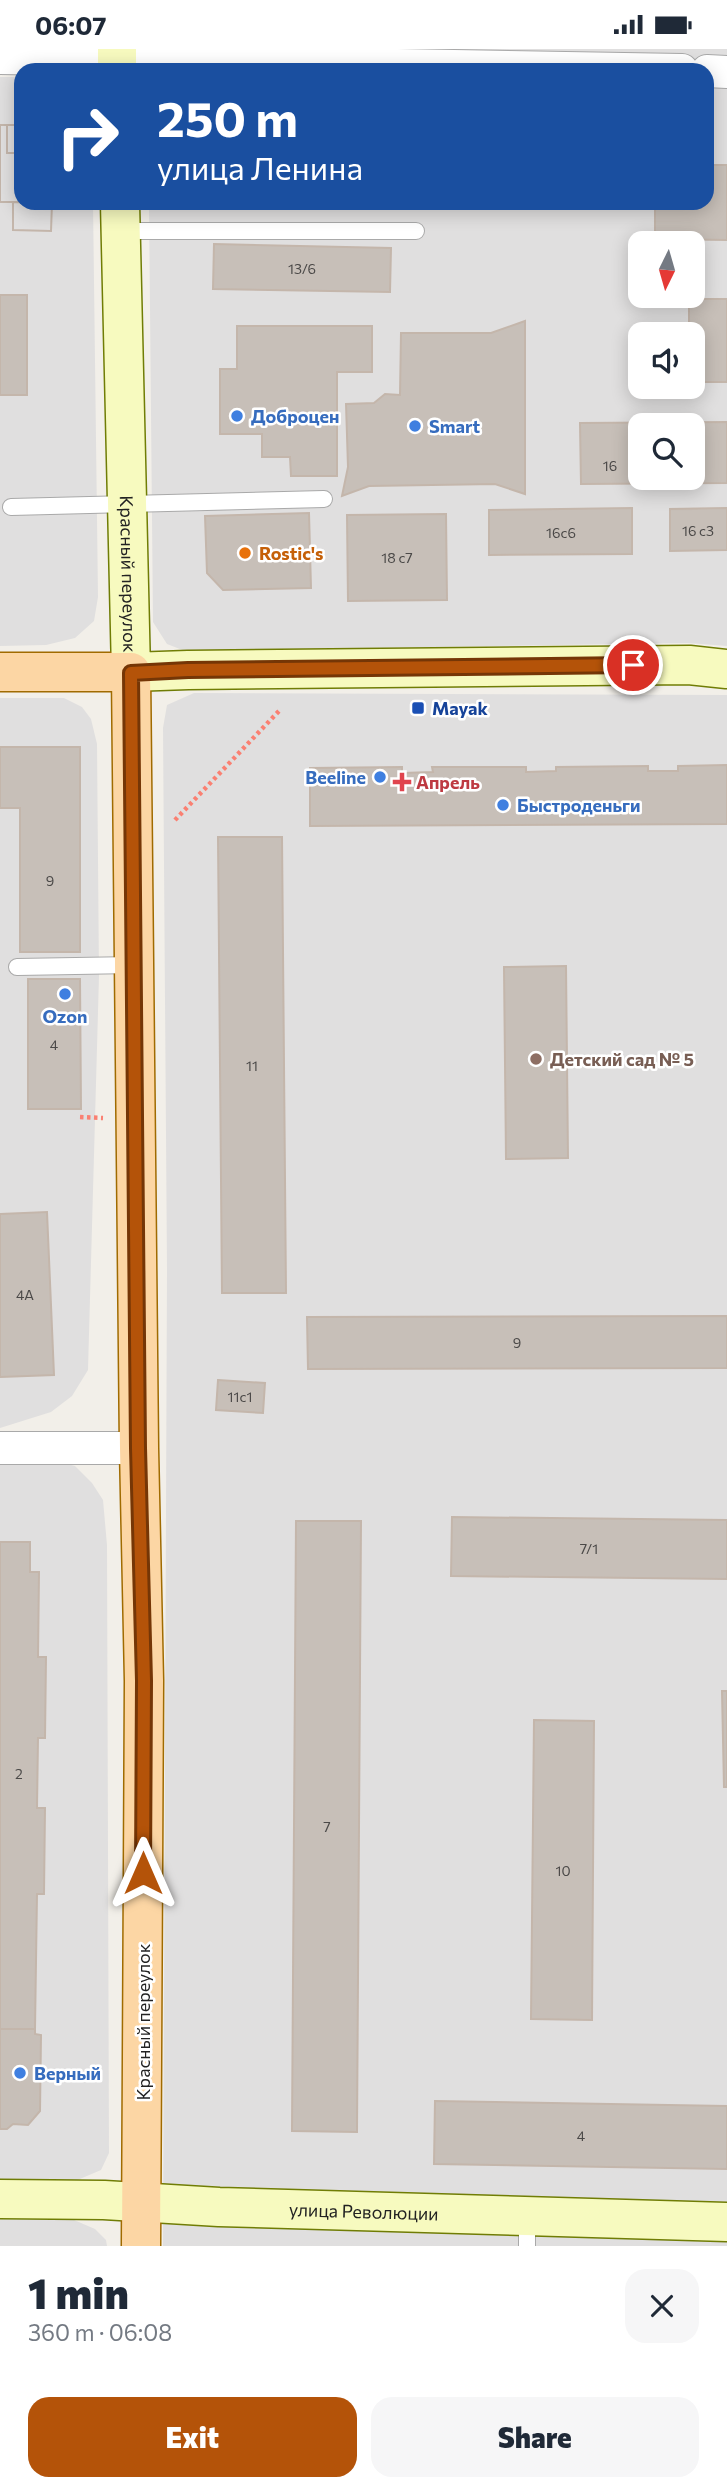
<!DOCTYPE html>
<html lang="en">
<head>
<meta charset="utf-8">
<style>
  :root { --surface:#fff; --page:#f6f6f7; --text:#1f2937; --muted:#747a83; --accent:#b45309 }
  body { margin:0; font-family:Commissioner,sans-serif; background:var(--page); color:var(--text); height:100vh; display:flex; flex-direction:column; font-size:26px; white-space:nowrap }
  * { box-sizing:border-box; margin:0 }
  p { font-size:23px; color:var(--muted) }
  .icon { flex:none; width:38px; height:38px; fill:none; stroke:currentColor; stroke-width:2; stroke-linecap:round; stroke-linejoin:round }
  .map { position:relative; height:2197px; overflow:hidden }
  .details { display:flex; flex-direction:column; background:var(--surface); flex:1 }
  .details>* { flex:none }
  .hud { position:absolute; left:14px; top:14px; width:700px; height:147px; border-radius:21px; box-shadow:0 4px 18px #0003; background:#1a4fa0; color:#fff; overflow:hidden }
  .needle { width:46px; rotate:185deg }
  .fabs { position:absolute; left:628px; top:182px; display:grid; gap:14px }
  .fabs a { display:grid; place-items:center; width:77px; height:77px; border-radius:14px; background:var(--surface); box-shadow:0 4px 18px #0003; font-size:35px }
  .pin { position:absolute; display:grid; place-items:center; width:60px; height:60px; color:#fff; margin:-30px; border:4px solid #fff; border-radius:50%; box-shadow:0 2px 7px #0007 }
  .me { position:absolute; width:77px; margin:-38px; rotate:0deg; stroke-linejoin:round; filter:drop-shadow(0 0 5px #0008) }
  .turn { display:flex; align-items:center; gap:24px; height:147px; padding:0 28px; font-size:32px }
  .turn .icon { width:91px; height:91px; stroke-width:2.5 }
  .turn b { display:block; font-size:49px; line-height:60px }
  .round { display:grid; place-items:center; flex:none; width:74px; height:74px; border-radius:21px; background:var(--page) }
  .overview { display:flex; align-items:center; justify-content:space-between; height:119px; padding:0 28px }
  h1 { font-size:42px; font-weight:800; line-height:52px }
  .action { display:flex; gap:14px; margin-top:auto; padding:14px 28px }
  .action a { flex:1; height:80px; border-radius:21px; background:var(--accent); color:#fff; font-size:28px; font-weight:800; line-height:80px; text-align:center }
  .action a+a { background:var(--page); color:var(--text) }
  .status { display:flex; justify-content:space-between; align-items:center; height:49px; padding:0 35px; background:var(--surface); direction:ltr }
  .status svg { height:19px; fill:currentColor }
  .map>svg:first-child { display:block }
  .residential { fill:#e0dfdf; fill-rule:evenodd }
  .building { fill:#c7bfb8; stroke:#c4b6ab; stroke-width:2; fill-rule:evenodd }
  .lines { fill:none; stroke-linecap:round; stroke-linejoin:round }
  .lane-casing { stroke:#a9a9a9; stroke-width:18 }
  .street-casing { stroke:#a9a9a9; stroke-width:34 }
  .secondary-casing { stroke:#707d05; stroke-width:41 }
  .primary-casing { stroke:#a06b00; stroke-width:41 }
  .path { stroke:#fa8072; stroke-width:4.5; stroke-dasharray:3.5 3.5; stroke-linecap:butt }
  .lane { stroke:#fff; stroke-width:16 }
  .street { stroke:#fff; stroke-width:32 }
  .secondary { stroke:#f7fabf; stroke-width:38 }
  .primary { stroke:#fcd6a4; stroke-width:38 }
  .route-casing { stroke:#753606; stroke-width:18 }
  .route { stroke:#b45309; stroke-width:12 }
  .shop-dot { fill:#3f7fe0; stroke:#fff; stroke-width:2.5 }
  .food-dot { fill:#e8710a; stroke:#fff; stroke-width:2.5 }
  .transit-dot { fill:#1a4fb4; stroke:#fff; stroke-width:2.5 }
  .health-dot { fill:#e0444e; stroke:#fff; stroke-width:2.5 }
  .education-dot { fill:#8d6e63; stroke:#fff; stroke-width:2.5 }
  .labels { text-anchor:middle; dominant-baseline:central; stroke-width:5; stroke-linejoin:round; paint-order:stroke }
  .number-label { font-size:14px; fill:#4b4948 }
  .shop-label { font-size:18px; font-weight:bold; fill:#366cbe; stroke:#fff; text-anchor:start }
  .food-label { font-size:18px; font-weight:bold; fill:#c56008; stroke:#fff; text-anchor:start }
  .street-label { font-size:18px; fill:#222; stroke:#fff }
  .transit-label { font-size:18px; font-weight:bold; fill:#164399; stroke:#fff; text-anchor:start }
  .health-label { font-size:18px; font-weight:bold; fill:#be3a42; stroke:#fff; text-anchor:start }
  .education-label { font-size:18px; font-weight:bold; fill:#785e54; stroke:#fff; text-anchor:start }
</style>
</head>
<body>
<div class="status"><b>06:07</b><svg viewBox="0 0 49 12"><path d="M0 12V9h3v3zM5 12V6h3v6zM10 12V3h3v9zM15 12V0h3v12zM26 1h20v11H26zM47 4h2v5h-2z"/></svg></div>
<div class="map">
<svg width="727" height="2197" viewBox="0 0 727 2197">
  <rect width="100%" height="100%" fill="#f2efe9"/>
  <!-- residential -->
  <path class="residential" d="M148,0H727V597L688,594L185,602L167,595L153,573L149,154H707V21ZM640,194H693V247H640ZM640,285H693V338H640ZM640,376H693V429H640Z
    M0,28H21V154H93L98,548L94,572L75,589L46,596L0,597Z
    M194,644L727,646V2197H163L167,1221L163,679L167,656Z
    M0,649H64L82,658L91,670L97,695L99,927L88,1321L72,1347L51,1363L0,1379Z
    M0,1411H54L75,1417L92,1434L103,1451L107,1496L109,2104L101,2121L68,2135L0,2133Z
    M0,2170L74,2171L95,2180L106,2191L107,2197H0Z"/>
  <!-- building -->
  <path class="building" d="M0,76H7V104H21V153H0Z
    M0,76H21V154H52L51,182L13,181V153H0Z
    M7,76H21V104H7Z
    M707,116H727V191L655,190V154H707Z
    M13,153L52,154L51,182L13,181Z
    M198,154H535V158H198Z
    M214,195L391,199L390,243L213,240Z
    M0,246H27V346H0Z
    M689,250H727V333H693V285H689Z
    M525,272V445L495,435L369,437L342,447L348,418L346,355L374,354L385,345L400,346L401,284H491Z
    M237,277H372V323H337V427H291L290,408H262V385H220V320H237Z
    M727,373V434L581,435L580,374ZM640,376H693V429H640Z
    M632,459V505L489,506V461Z
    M727,459V501L670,502V460Z
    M309,464L311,539L223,541L207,524L205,467Z
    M446,465L447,551L348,552L347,466Z
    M0,698H80V903H20V759H0Z
    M727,716V775L310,777V719L402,718V724L433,723L432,718H526V723L556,722V718L648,717V722H678V717Z
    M218,788H282L286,1244H222Z
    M566,917L568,1109L506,1110L504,918Z
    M28,930H80L81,1060H28Z
    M47,1163L54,1326L0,1328V1165Z
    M727,1267V1319L308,1320L307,1268Z
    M218,1331L265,1334L263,1364L216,1361Z
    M452,1468L727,1471V1530L451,1527Z
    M296,1472H361L357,2083L292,2082Z
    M0,1493H30V1523H39L38,1608H46L45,1689H38L37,1759H45L44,1845H37L35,1980H0Z
    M722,1642H727V1738H724Z
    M534,1671L594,1672L592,1971L531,1970Z
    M0,1980H35V1985L41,1986L40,2062L28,2076L13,2075L7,2080H0Z
    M435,2052L727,2057V2120L434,2115Z"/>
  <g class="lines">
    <defs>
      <path id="lane" d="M121,182H416
        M11,458L324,450
        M17,918L134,916
        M527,2197V2166"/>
      <path id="street" d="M0,9L682,21
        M707,22L727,23
        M0,1399H139"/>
      <g id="secondary">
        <path d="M117,0V21"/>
        <path id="s1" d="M120,154L131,623L188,621L689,616L727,620"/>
        <path id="s2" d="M0,2150L104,2151L219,2158L727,2173"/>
      </g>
      <path id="primary" d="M0,623H131L139,1399L144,1632L141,2197"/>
    </defs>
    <!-- lane casing -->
    <use href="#lane" class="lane-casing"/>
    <!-- street casing -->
    <use href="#street" class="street-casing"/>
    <!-- secondary casing -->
    <use href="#secondary" class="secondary-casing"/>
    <!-- primary casing -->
    <use href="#primary" class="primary-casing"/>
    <!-- path -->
    <path class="path" d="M175,771L279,662
      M80,1068L103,1069"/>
    <!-- lane -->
    <use href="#lane" class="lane"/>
    <!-- street -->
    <use href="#street" class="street"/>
    <!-- secondary -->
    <use href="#secondary" class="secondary"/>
    <!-- primary -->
    <use href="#primary" class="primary"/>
  </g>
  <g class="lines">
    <defs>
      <path id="route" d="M143,1824L144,1632L138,1399L131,624L188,621L633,616"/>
    </defs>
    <!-- route casing -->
    <use href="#route" class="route-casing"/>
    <!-- route -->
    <use href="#route" class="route"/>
  </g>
  <!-- markers -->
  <g class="shop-dot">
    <circle cx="237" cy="367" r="7"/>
    <circle cx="415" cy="377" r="7"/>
    <circle cx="380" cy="728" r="7"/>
    <circle cx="503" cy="756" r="7"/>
    <circle cx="65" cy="945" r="7"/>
    <circle cx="20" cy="2024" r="7"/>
  </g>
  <circle class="food-dot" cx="245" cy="504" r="7"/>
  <rect class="transit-dot" x="411" y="652" width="14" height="14" rx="3.5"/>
  <path class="health-dot" d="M398.5 722.5h7v7h7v7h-7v7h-7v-7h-7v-7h7z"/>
  <circle class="education-dot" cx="536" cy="1010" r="7"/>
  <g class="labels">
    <!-- number labels -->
    <g class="number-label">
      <text x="302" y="219">13/6</text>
      <text x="610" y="416">16</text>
      <text x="698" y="481">16 с3</text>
      <text x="561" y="483">16с6</text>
      <text x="397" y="508">18 с7</text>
      <text x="50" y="831">9</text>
      <text x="54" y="995">4</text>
      <text x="252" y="1016">11</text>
      <text x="25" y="1245">4А</text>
      <text x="517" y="1293">9</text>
      <text x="240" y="1347">11с1</text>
      <text x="589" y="1499">7/1</text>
      <text x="19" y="1724">2</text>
      <text x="327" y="1777">7</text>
      <text x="563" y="1821">10</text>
      <text x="581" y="2086">4</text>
    </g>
    <!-- shop labels -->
    <g class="shop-label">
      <text x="251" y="367">Доброцен</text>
      <text x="429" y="377">Smart</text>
      <text x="366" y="728" text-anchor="end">Beeline</text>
      <text x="517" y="756">Быстроденьги</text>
      <text x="65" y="967" text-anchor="middle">Ozon</text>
      <text x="34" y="2024">Верный</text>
    </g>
    <!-- food labels -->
    <g class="food-label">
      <text x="259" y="504">Rostic's</text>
    </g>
    <!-- street labels -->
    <g class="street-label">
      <text stroke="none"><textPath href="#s1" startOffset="371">Красный переулок</textPath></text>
      <text transform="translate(143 1973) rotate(-90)">Красный переулок</text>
      <text stroke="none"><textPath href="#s2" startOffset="364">улица Революции</textPath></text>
    </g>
    <!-- transit labels -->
    <g class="transit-label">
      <text x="432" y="659">Mayak</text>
    </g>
    <!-- health labels -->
    <g class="health-label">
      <text x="416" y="733">Апрель</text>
    </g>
    <!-- education labels -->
    <g class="education-label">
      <text x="550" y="1010">Детский сад № 5</text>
    </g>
  </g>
</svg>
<div class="fabs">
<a><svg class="needle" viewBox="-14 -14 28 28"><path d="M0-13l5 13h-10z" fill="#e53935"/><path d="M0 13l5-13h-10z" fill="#747a83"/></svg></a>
<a><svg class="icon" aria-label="sound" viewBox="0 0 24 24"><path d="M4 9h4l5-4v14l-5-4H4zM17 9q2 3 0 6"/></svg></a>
<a><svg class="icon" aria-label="search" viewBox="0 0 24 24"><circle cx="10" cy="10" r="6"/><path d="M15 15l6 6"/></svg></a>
</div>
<div class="pin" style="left:633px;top:616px;background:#d93025"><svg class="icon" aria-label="arrive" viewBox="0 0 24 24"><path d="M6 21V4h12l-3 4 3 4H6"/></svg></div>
<svg class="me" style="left:143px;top:1824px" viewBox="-20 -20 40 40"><path d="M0-17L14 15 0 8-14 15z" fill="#b45309" stroke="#fff" stroke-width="4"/></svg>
<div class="hud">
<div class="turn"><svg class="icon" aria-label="right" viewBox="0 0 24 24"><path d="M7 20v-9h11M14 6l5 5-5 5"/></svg><div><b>250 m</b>улица Ленина</div></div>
</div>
</div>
<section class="details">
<div class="overview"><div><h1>1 min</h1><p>360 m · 06:08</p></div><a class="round"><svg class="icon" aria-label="close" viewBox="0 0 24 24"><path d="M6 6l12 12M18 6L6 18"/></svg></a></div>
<div class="action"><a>Exit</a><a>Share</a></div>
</section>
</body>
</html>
